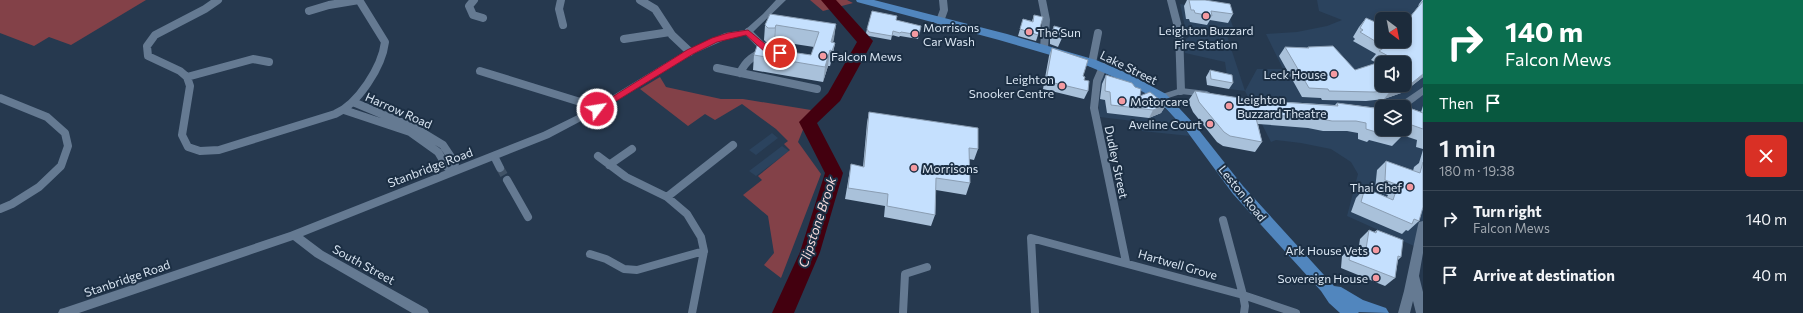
<!DOCTYPE html>
<html lang="en">
<head>
<meta charset="utf-8">
<style>
  :root { --surface:#1c2b3b; --page:#293746; --text:#f1f3f6; --muted:#a0a7af; --line:#3a4755 }
  body { margin:0; font-family:Commissioner,sans-serif; background:var(--page); color:var(--text); height:100vh; display:flex; flex-direction:column; font-size:15px; white-space:nowrap }
  * { box-sizing:border-box; margin:0 }
  p { font-size:13px; color:var(--muted) }
  .icon { flex:none; width:22px; height:22px; fill:none; stroke:currentColor; stroke-width:2; stroke-linecap:round; stroke-linejoin:round }
  .map { position:relative; flex:1; overflow:hidden }
  .panel { display:flex; flex-direction:column; background:var(--surface); width:380px }
  .panel>* { flex:none }
  .guide { background:#0b6e4f; color:#fff; overflow:hidden }
  .needle { width:26px; rotate:148deg }
  .buttons { position:absolute; left:1375px; top:12px; display:grid; gap:8px }
  .buttons a { display:grid; place-items:center; width:36px; height:36px; border-radius:6px; background:var(--surface); box-shadow:0 2px 6px #0003,0 0 0 1px var(--line); font-size:20px }
  .pin { position:absolute; display:grid; place-items:center; width:34px; height:34px; color:#fff; margin:-17px; border:2px solid #fff; border-radius:50%; box-shadow:0 1px 4px #0007 }
  .me { position:absolute; width:44px; margin:-22px; rotate:59deg; stroke-linejoin:round; filter:drop-shadow(0 0 3px #0008) }
  .turn { display:flex; align-items:center; gap:14px; height:84px; padding:0 16px; font-size:18px }
  .turn .icon { width:52px; height:52px; stroke-width:2.5 }
  .turn b { display:block; font-size:28px; line-height:34px }
  .then { display:flex; align-items:center; height:38px; padding:0 16px; background:#0003; gap:8px; font-size:15px }
  .round { display:grid; place-items:center; flex:none; width:42px; height:42px; border-radius:6px; background:var(--page) }
  .summary { display:flex; align-items:center; justify-content:space-between; height:68px; padding:0 16px }
  h1 { font-size:24px; font-weight:600; line-height:30px }
  ul { padding:0; list-style:none }
  li { display:flex; align-items:center; gap:12px; height:56px; padding:0 16px; border-top:1px solid var(--line) }
  li div { flex:1 }
  li b { display:block; font-size:15px }
  li em { font-style:normal }
  main { display:flex; flex:1; min-height:0 }
  .map>svg:first-child { display:block }
  .built { fill:#2b435e; fill-rule:evenodd }
  .green { fill:#834148 }
  .lines { fill:none; stroke-linecap:round; stroke-linejoin:round }
  .river { fill:#43000f; fill-rule:evenodd }
  .minor-tunnel { stroke:#415367; stroke-width:8; stroke-dasharray:8 4; stroke-linecap:butt }
  .minor { stroke:#657a92; stroke-width:8 }
  .tertiary { fill:#657a92; fill-rule:evenodd }
  .primary { fill:#5186be; fill-rule:evenodd }
  .wall { fill:#a9c1da; fill-rule:evenodd }
  .shaded-wall { fill:#8a9db2 }
  .building { fill:#c5e0fe; stroke:#8a9db2; fill-rule:evenodd }
  .route { fill:#e11d48; stroke:#92132f }
  .poi-dot { fill:#f49aa1; stroke:#1c2f44; stroke-width:1.5 }
  .labels { text-anchor:middle; dominant-baseline:central; stroke-width:4; stroke-linejoin:round; paint-order:stroke }
  .poi-label { font-size:12px; fill:#d9e5f2; stroke:#1c2f44; text-anchor:start }
  .street-label { font-size:12px; fill:#d9e5f2; stroke:#1c2f44 }
  .water-label { font-size:13px; font-style:italic; fill:#f8dcdd; stroke:#1c2f44 }
</style>
</head>
<body>
<main>
<div class="map">
<svg width="1423" height="313" viewBox="0 0 1423 313">
  <rect width="100%" height="100%" fill="#26394f"/>
  <!-- built -->
  <path class="built" d="M1317,0H1423V250L1347,216L1358,174L1351,162L1331,149L1301,143L1276,140L1271,142L1245,91L1229,89L1225,62L1185,53L1186,39L1189,37L1188,31L1185,27L1180,4L1228,12L1236,36H1227L1245,91L1257,69H1283L1266,34L1297,32L1327,26L1342,20L1319,11ZM1382,19H1404V41H1382ZM1382,63H1404V85H1382ZM1382,107H1404V129H1382Z
    M1105,75H1111L1140,89L1155,99L1177,120L1190,136L1142,131L1141,122L1100,117L1099,107L1101,78Z
    M772,133L778,138L756,155L749,150Z
    M782,146L789,151L756,176L749,171Z"/>
  <!-- green -->
  <path class="green" d="M0,0H146L71,45L49,37L34,46L0,33Z
    M810,0H847L853,3L823,11Z
    M660,77L666,87L721,99H743L811,110L798,142L821,174L781,278L764,265L774,253L768,216L743,195L762,180L758,176L790,150L784,144L788,141L776,129L742,104L715,120L705,114L688,126L640,89Z"/>
  <g class="lines">
    <!-- river -->
    <path class="river" d="M821,0H836L873,41L840,101L817,123L843,173L820,252L794,313H772L800,252L825,173L799,122L828,93L857,42Z"/>
    <!-- minor-tunnel -->
    <path class="minor-tunnel" d="M500,168L507,180"/>
    <!-- minor -->
    <path class="minor" d="M218,0L205,9L155,35L147,46L148,56L180,71L187,77L190,86L182,135L188,147L200,151L219,150L335,114C358,104 382,67 385,42L359,0
      M474,0L469,6L473,15L483,18
      M561,0L559,9L563,25
      M640,0L655,9L672,35L690,52
      M1042,0L1046,20L1044,48
      M1171,0L1179,31L1181,91
      M309,11L329,5L359,0
      M940,21L944,10L943,0
      M624,39L670,32
      M1092,63L1098,33
      M1103,67L1097,81L1094,108L1126,262
      M717,68L817,89
      M480,71L590,105L597,109
      M740,73C746,60 754,55 767,51L748,32
      M187,77L253,59L269,62
      M0,98L47,117L65,133L68,146L61,166L39,187L12,204L0,209
      M344,110L410,132L438,152L447,167L454,170L455,163L443,145L415,128L353,102
      M494,156L500,168
      M598,156L626,177L667,197L687,214L701,237L704,251L692,313
      M609,165L632,149
      M507,180L528,217
      M667,197L733,145
      M1223,220L1243,295
      M590,254L606,259L624,269L637,270L704,251
      M903,313L905,274L927,267
      M1035,313L1031,238L1243,295
      M1244,313L1245,306L1243,295L1296,313"/>
    <!-- tertiary -->
    <path class="tertiary" d="M776,0H786L751,34L729,38L693,54L600,111L549,138L303,236L323,251L427,309L429,313H412L315,257L293,240L79,313H58L60,309L64,308L290,232L543,132L594,107L687,50L725,33L745,30L763,14Z
      M1423,87V95L1411,104L1407,113L1404,114V107H1401L1404,100Z
      M1181,88L1207,91L1212,94L1207,97L1181,94L1162,100L1157,97L1159,95Z
      M1423,221V253L1419,276L1423,292V313H1416L1413,301L1410,313H1398L1404,291L1418,225L1419,222Z"/>
    <!-- primary -->
    <path class="primary" d="M856,0H874L1007,34L1096,60L1129,74L1166,94L1194,124L1243,186L1334,286L1341,287L1363,300L1386,308L1389,313L1358,312L1359,313H1340L1329,303L1321,291L1233,194L1186,130L1158,100L1121,80L1088,66L999,40L857,2Z"/>
  </g>
  <!-- wall -->
  <path class="wall" d="M1187,0H1205L1233,14L1228,23L1210,20L1207,25L1190,22L1189,19H1186L1184,6Z
    M1422,0H1423V77L1404,92L1384,99L1366,101L1322,100L1321,98L1302,97L1279,56L1285,47L1307,48L1308,47L1355,70L1377,63L1371,60L1376,54L1353,41L1355,39L1353,37L1359,27L1366,18L1382,41L1404,19H1394L1397,16L1399,17L1402,13L1410,17L1418,7L1419,4Z
    M1034,15L1038,35L1036,41L1018,36L1023,19L1032,21Z
    M896,20L921,26L918,39L900,36L899,37L892,35L891,40L869,36L866,33L867,29Z
    M836,24L833,42L835,43L832,58L830,66H828L823,82L753,70L754,55L770,49L811,55L814,47L775,41L774,44L767,43L764,40L765,25Z
    M1054,26L1062,38L1058,47L1050,44V35Z
    M1052,48L1083,76L1088,91L1084,99L1043,89L1049,56Z
    M1210,70L1233,83L1229,89L1207,85L1206,77Z
    M1106,75L1140,96L1166,105L1161,113L1149,118L1107,113L1105,100L1100,99L1102,84Z
    M1195,91L1252,100L1335,105L1337,103L1378,108L1381,104H1390L1393,102L1421,112L1423,106V149L1416,147L1417,140L1402,135V136L1392,146L1369,140L1367,142L1358,139V133L1347,131H1323L1308,128L1258,124L1262,142L1255,152L1223,146L1217,142L1193,112L1188,101ZM1382,107H1404V129H1382Z
    M869,112L978,149L974,160L969,159L970,183L966,195L936,190L935,215L931,226L884,217L885,206L845,199L851,164L863,167L867,123Z
    M1423,150V207L1419,221L1408,231L1406,230L1402,234L1351,212L1356,198L1365,188L1387,197L1388,195L1375,190L1377,170L1386,161L1413,171L1414,167L1419,163Z
    M1369,230L1374,232L1377,230L1401,257L1398,260L1395,278L1385,286L1341,268L1342,256L1351,248L1355,249L1359,246L1360,239Z"/>
  <!-- shaded-wall -->
  <path class="shaded-wall" d="M836,24L834,39L831,50H830L828,66L823,82L825,67Z
    M776,25L775,41L774,44L775,28Z
    M835,43L832,58L830,66L832,51Z
    M1423,74V77L1404,92L1384,99L1391,90Z
    M1166,105L1161,113L1149,118L1153,110Z"/>
  <!-- building -->
  <path class="building" d="M1189,0H1205L1230,4L1233,14L1211,11L1212,16L1195,13L1194,10H1191Z
    M1423,1V74L1412,83L1391,90L1374,92L1329,91L1328,89L1309,88L1285,47L1309,48L1308,47L1333,46L1355,70L1392,58L1379,51L1385,47L1360,32L1363,30L1360,28L1366,18L1382,25V41H1404V19H1395L1397,16L1400,17L1402,13L1410,17ZM1382,63H1404V85H1382Z
    M872,11L897,16L896,20L921,26L919,35L901,32L900,33L893,31L892,36L869,32L867,29Z
    M770,14L836,24L831,42L835,43L832,51L830,50L825,67L754,55L757,46L764,43L770,44L769,49L811,55L819,32L776,25L775,28H768L765,25Z
    M1034,15L1043,17L1038,35L1020,29L1023,19L1033,22Z
    M1054,26L1065,29L1062,38L1053,35Z
    M1052,48L1088,60L1083,76L1085,77L1084,80L1089,81L1088,91L1046,81Z
    M1210,70L1232,75L1233,83L1211,79Z
    M1106,75L1132,83L1135,87L1141,89L1140,96L1150,92L1166,105L1153,110L1111,105L1110,92L1105,91Z
    M1195,91L1252,100L1338,106L1337,103L1382,109L1381,104H1391L1393,102L1423,113V129L1406,123L1405,129H1404V107H1382V129H1403L1402,136L1377,129L1376,132L1366,129V123L1356,121H1332L1316,118L1255,114L1262,142L1230,136L1224,132L1199,102Z
    M869,112L978,128V149L969,148L970,183L936,178L935,215L887,206L888,194L848,188L851,164L864,167Z
    M1386,161L1420,173L1423,162V207L1419,221L1414,219L1412,224L1361,202L1365,188L1393,200L1398,185L1385,180Z
    M1369,230L1376,233L1377,230L1403,240L1401,257L1398,256L1395,278L1349,260L1351,248L1358,251L1359,246L1366,249Z"/>
  <!-- route -->
  <path class="route" d="M748,30L770,48L783,51V55L765,52L746,35L717,42L693,54L600,111L597,112L593,109L687,50L712,38L728,33Z"/>
  <!-- markers -->
  <g class="poi-dot">
    <circle cx="1206" cy="16" r="4"/>
    <circle cx="1029" cy="32" r="4"/>
    <circle cx="915" cy="34" r="4"/>
    <circle cx="823" cy="56" r="4"/>
    <circle cx="1334" cy="74" r="4"/>
    <circle cx="1062" cy="86" r="4"/>
    <circle cx="1122" cy="101" r="4"/>
    <circle cx="1229" cy="106" r="4"/>
    <circle cx="1210" cy="124" r="4"/>
    <circle cx="914" cy="168" r="4"/>
    <circle cx="1410" cy="187" r="4"/>
    <circle cx="1376" cy="250" r="4"/>
    <circle cx="1376" cy="278" r="4"/>
  </g>
  <g class="labels">
    <!-- poi labels -->
    <g class="poi-label">
      <text x="923" y="27">Morrisons<tspan x="923" dy="14">Car Wash</tspan></text>
      <text x="1206" y="30" text-anchor="middle">Leighton Buzzard<tspan x="1206" dy="14">Fire Station</tspan></text>
      <text x="1037" y="32">The Sun</text>
      <text x="831" y="56">Falcon Mews</text>
      <text x="1326" y="74" text-anchor="end">Leck House</text>
      <text x="1054" y="79" text-anchor="end">Leighton<tspan x="1054" dy="14">Snooker Centre</tspan></text>
      <text x="1237" y="99">Leighton<tspan x="1237" dy="14">Buzzard Theatre</tspan></text>
      <text x="1130" y="101">Motorcare</text>
      <text x="1202" y="124" text-anchor="end">Aveline Court</text>
      <text x="922" y="168">Morrisons</text>
      <text x="1402" y="187" text-anchor="end">Thai Chef</text>
      <text x="1368" y="250" text-anchor="end">Ark House Vets</text>
      <text x="1368" y="278" text-anchor="end">Sovereign House</text>
    </g>
    <!-- street labels -->
    <g class="street-label">
      <text transform="translate(1129 67) rotate(26)">Lake Street</text>
      <text transform="translate(399 110) rotate(24)">Harrow Road</text>
      <text transform="translate(1117 162) rotate(78)">Dudley Street</text>
      <text transform="translate(430 167) rotate(-21)">Stanbridge Road</text>
      <text transform="translate(1243 193) rotate(51)">Leston Road</text>
      <text transform="translate(364 264) rotate(29)">South Street</text>
      <text transform="translate(1178 264) rotate(16)">Hartwell Grove</text>
      <text transform="translate(127 278) rotate(-19)">Stanbridge Road</text>
    </g>
    <!-- water labels -->
    <g class="water-label">
      <text transform="translate(817 222) rotate(-72)">Clipstone Brook</text>
    </g>
  </g>
</svg>
<div class="buttons">
<a><svg class="needle" viewBox="-14 -14 28 28"><path d="M0-13l5 13h-10z" fill="#e53935"/><path d="M0 13l5-13h-10z" fill="#a0a7af"/></svg></a>
<a><svg class="icon" aria-label="sound" viewBox="0 0 24 24"><path d="M4 9h4l5-4v14l-5-4H4zM17 9q2 3 0 6"/></svg></a>
<a><svg class="icon" aria-label="layers" viewBox="0 0 24 24"><path d="M12 4l9 5-9 5-9-5zM3 14l9 5 9-5"/></svg></a>
</div>
<div class="pin" style="left:780px;top:53px;background:#d93025"><svg class="icon" aria-label="arrive" viewBox="0 0 24 24"><path d="M6 21V4h12l-3 4 3 4H6"/></svg></div>
<svg class="me" style="left:597px;top:109px" viewBox="-20 -20 40 40"><circle r="17" fill="#e11d48" stroke="#fff" stroke-width="3"/><path d="M0-11L8 9 0 5-8 9z" fill="#fff"/></svg>
</div>
<section class="panel">
<div class="guide">
<div class="turn"><svg class="icon" aria-label="right" viewBox="0 0 24 24"><path d="M7 20v-9h11M14 6l5 5-5 5"/></svg><div><b>140 m</b>Falcon Mews</div></div>
<div class="then">Then<svg class="icon" aria-label="arrive" viewBox="0 0 24 24"><path d="M6 21V4h12l-3 4 3 4H6"/></svg></div>
</div>
<div class="summary"><div><h1>1 min</h1><p>180 m · 19:38</p></div><a class="round" style="background:#d93025;color:#fff"><svg class="icon" aria-label="close" viewBox="0 0 24 24"><path d="M6 6l12 12M18 6L6 18"/></svg></a></div>
<ul>
<li><svg class="icon" aria-label="right" viewBox="0 0 24 24"><path d="M7 20v-9h11M14 6l5 5-5 5"/></svg><div><b>Turn right</b><p>Falcon Mews</p></div><em>140 m</em></li>
<li><svg class="icon" aria-label="arrive" viewBox="0 0 24 24"><path d="M6 21V4h12l-3 4 3 4H6"/></svg><div><b>Arrive at destination</b></div><em>40 m</em></li>
</ul>
</section>
</main>
</body>
</html>
